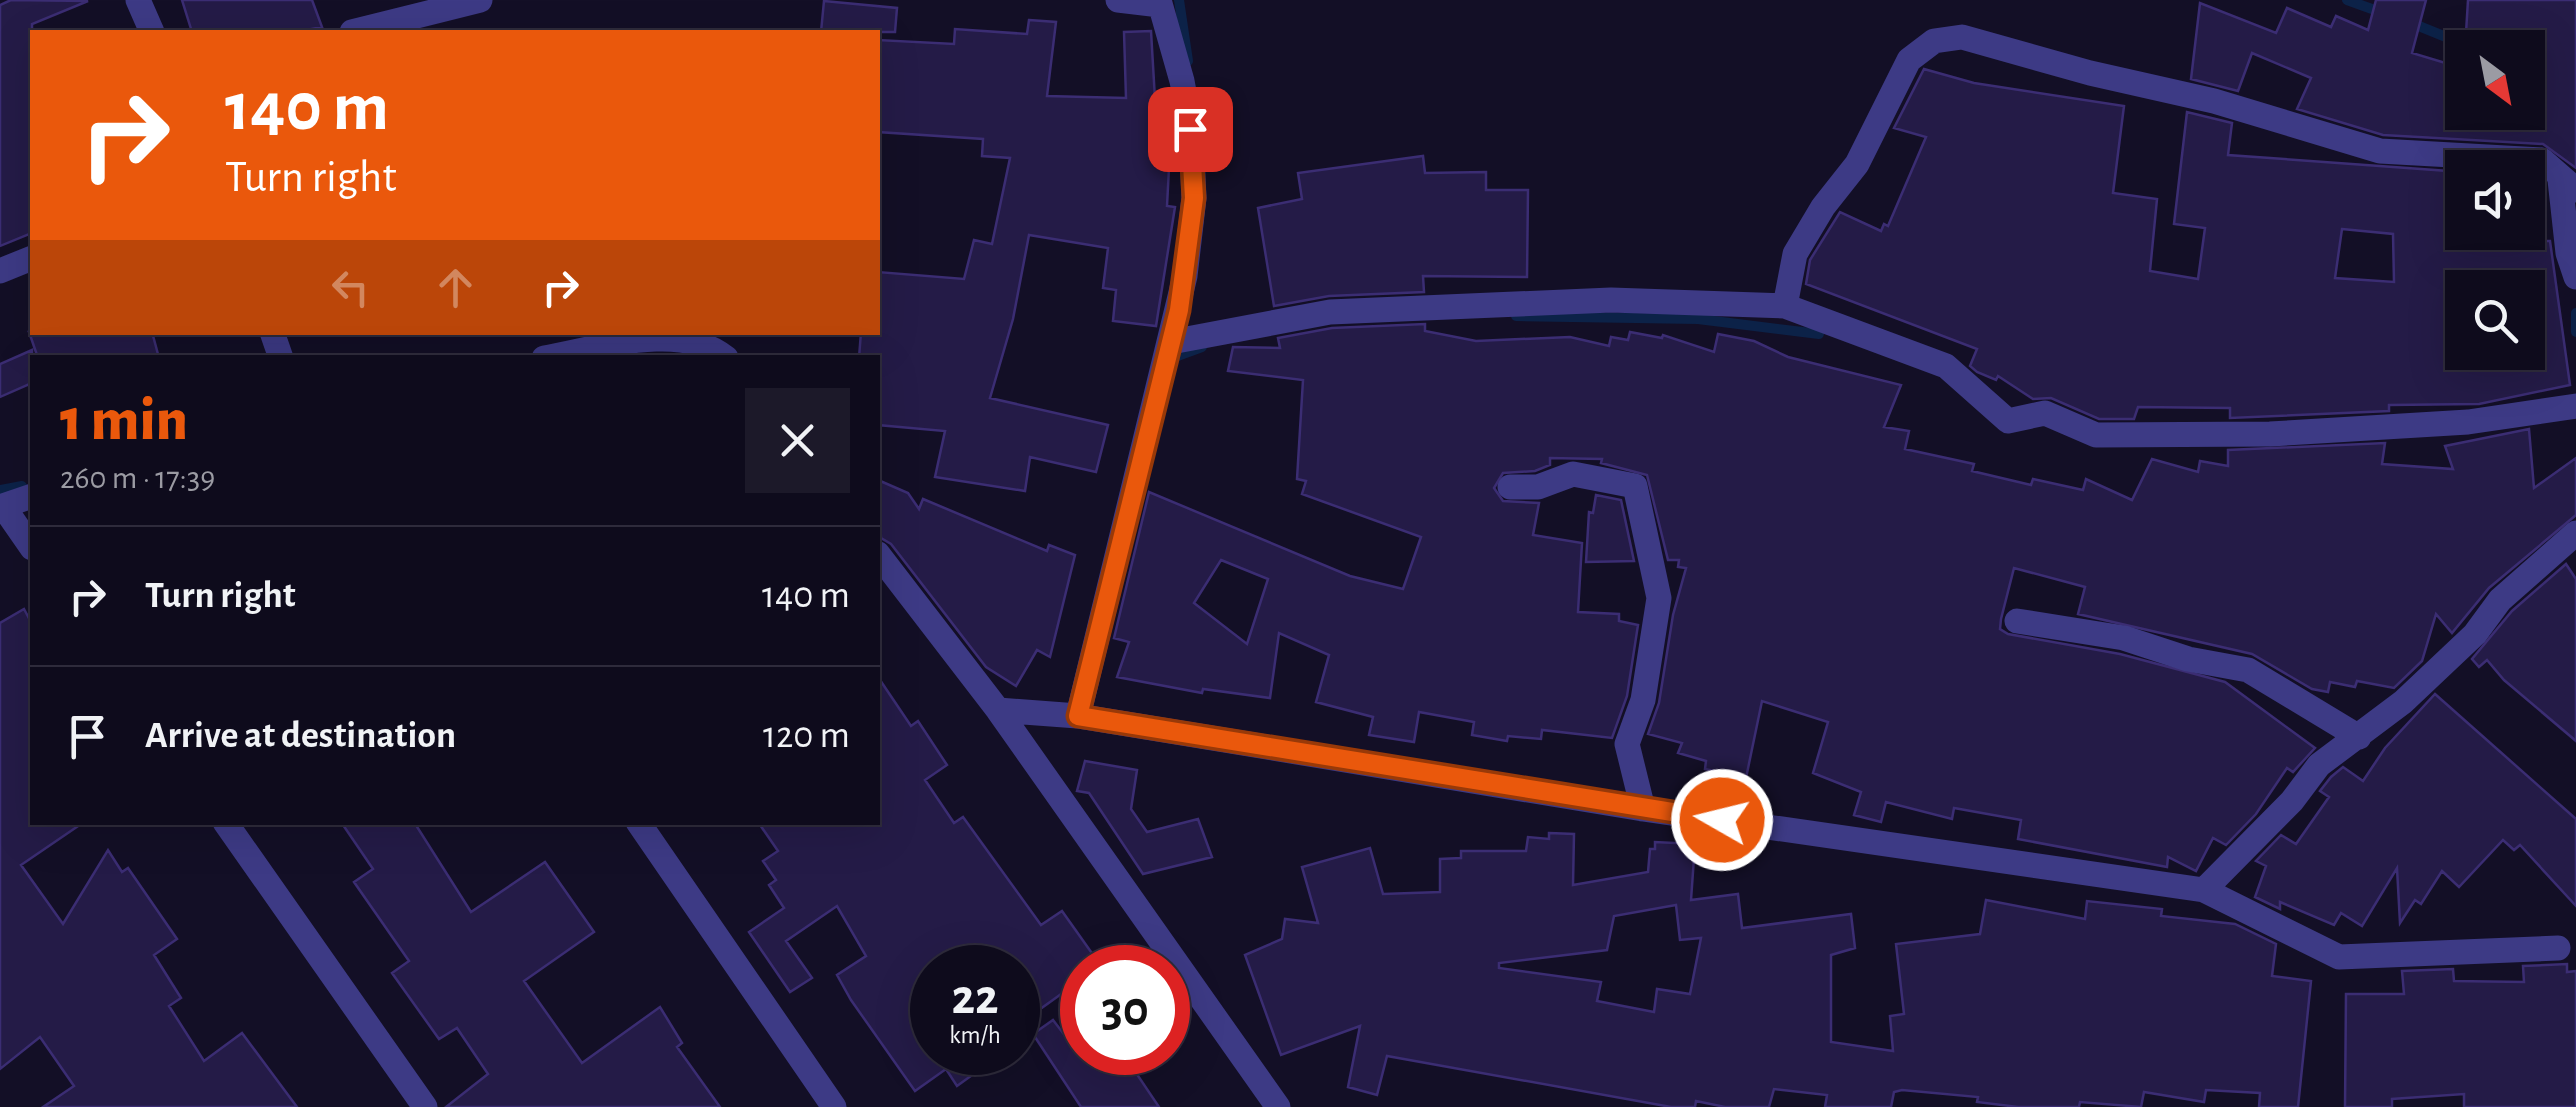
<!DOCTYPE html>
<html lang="en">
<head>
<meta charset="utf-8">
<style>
  :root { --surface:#0e0b1c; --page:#1c1929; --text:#f1f3f6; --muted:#9b9ba3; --line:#2e2b3b; --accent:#ea580c }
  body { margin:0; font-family:"Alegreya Sans",sans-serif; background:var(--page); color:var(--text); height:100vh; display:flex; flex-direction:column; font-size:38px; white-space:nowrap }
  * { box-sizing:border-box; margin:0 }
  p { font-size:32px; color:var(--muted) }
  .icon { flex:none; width:55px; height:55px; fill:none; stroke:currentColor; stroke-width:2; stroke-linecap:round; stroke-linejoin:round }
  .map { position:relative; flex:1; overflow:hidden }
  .sheet { position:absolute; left:30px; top:355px; width:850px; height:470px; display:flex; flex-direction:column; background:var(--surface); border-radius:0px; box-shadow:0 10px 40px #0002,0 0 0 2px var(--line) }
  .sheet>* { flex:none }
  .guide { position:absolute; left:30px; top:30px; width:850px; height:305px; border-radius:0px; box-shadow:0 10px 40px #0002,0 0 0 2px var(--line); background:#ea580c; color:#fff; overflow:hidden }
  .needle { width:65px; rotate:148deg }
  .fabs { position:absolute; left:2445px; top:30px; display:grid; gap:20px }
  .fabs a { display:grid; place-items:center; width:100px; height:100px; border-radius:0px; background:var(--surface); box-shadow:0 10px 40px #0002,0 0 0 2px var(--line); font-size:50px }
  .speed { position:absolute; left:910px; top:945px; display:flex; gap:20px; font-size:50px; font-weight:700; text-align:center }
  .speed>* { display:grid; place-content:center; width:130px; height:130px; border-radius:50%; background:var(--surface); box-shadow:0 10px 40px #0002,0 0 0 2px var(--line); line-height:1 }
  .speed small { font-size:25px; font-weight:400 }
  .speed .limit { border:15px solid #d22; background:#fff; color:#111 }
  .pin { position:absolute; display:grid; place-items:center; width:85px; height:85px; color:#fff; margin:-42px; border-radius:20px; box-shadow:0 5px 15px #0006 }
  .me { position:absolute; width:110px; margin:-55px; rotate:278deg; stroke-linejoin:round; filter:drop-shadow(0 0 8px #0008) }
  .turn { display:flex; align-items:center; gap:35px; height:210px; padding:0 30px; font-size:45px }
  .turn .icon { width:130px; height:130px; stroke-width:2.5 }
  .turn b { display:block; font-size:70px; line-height:85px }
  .lanes { display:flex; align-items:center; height:95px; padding:0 30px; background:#0003; justify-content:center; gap:50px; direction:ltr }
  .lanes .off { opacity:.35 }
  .round { display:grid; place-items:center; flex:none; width:105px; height:105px; border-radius:0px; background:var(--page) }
  .headline { display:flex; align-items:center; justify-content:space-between; height:170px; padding:0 30px }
  h1 { font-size:60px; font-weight:800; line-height:75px; color:var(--accent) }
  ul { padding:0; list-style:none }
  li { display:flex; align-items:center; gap:30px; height:140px; padding:0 30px; border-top:2px solid var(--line) }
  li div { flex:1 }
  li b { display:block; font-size:38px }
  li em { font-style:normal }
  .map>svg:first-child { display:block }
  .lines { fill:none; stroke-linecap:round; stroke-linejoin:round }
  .stream { stroke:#0c2248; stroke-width:10 }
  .building { fill:#241b47; stroke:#3b2d73; stroke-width:2.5; fill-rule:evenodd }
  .minor { stroke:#3d3a85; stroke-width:25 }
  .route-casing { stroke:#983908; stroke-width:25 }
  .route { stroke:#ea580c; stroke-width:18 }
</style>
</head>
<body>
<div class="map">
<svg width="2576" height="1107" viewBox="0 0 2576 1107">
  <rect width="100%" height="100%" fill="#130f26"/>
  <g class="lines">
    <!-- stream -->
    <path class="stream" d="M1179,0L1188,61
      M2347,0L2383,13
      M2409,22L2473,48
      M2576,313V332
      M1516,316L1698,319L1819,334
      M1172,358L1202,347
      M0,490L22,486"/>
  </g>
  <!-- building -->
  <path class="building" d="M11,0L88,1L32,24V233L0,246V5Z
    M182,0H312L322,27L296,32H192Z
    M2376,0H2426L2412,53L2462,68V112H2528V48L2466,33L2468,0H2576V168L2543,144L2383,135L2297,109L2311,78L2252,53L2238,91L2191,79L2200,3L2276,33L2287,8L2331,27L2336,16L2368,30Z
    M824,1L897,8L895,32H821Z
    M1029,20L1056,22L1047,96L1126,98L1124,32L1151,31L1155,99H1163L1161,168H1169L1167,206L1175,207L1156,326L1113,321L1116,290L1103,288L1108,248L1029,235L1013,319L990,398L1108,425L1096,472L1030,457L1025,491L935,477L945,431L878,425V358H859L861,332H878V272L964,279L974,240L992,244L1010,158L982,156L983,139L878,132V40L954,44L955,29L1027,34Z
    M1924,69L1974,83L2124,106L2113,193L2157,199L2150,271L2198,279L2205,228L2174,224L2187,112L2232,123L2228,155L2462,172V232H2545V241H2550L2570,385L2479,404L2389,405V411L2230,418V408L2138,407L2134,419H2099L2051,398L2033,399L1998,376L1996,380L1977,372L1970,366L1977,349L1806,284L1810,260L1840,212L1881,231L1884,224L1888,226L1926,137L1894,128ZM2342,229L2393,234L2394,282L2335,278ZM2462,288H2528V352H2462Z
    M1423,156L1425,173L1486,172V190H1528L1527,277L1423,276L1424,292L1329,296L1274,306L1258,208L1302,199L1298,173Z
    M1425,324V331L1476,341L1570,337L1609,346L1611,337L1628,340L1630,332L1662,338L1663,335L1714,352L1718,334L1754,341L1788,357L1901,385L1884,427L1909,431L1905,449L1974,464L1972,471L2031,485L2033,479L2083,490L2086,479L2132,500L2152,459L2198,472L2200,461L2228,466V450L2385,443L2382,464L2453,469L2445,446L2529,429L2534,488L2576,458V515L2489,588L2452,633L2436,614L2422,661L2394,688L2357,681L2355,687L2330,682L2328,692L2312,689L2252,654L2078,614L2085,587L2014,568L2001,619L2000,629L2008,634L2120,654L2225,682L2315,748L2293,772L2287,768L2256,814L2226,845L2213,838L2196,871L2168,857L2167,867L2018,839L2021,820L1954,808L1952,819L1886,802L1881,822L1854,815L1861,792L1813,773L1828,722L1762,701L1746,778L1705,769L1706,761L1678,753L1682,743L1648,734L1659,703L1673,615L1686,568L1678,567L1679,560H1668L1647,475L1601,463L1602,459L1550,458V465L1535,471L1503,473L1494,488L1503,501L1539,503L1533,535L1582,543L1578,612L1619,614V621L1638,625L1627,696L1612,738L1542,730L1541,739L1508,736L1507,741L1472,735L1474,722L1419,712L1414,742L1369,735L1373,717L1316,702L1329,655L1279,633L1270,698L1203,689L1202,693L1117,677L1129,642L1114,638L1149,492L1350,576L1403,589L1421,537L1302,494L1306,481L1297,479L1303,380L1228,371L1233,347L1280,348L1278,338L1332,328ZM1221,560L1268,579L1247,644L1194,603Z
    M29,332H152L159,358H38Z
    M32,350V383L0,397V364Z
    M878,480L908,493L919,509L923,499L1047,551L1049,545L1075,555L1050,657L1037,650L1016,686L986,667L891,544L881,538Z
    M1596,495L1621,500L1634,561L1586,562L1589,512L1593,513Z
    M2566,564L2576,579V741L2504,680L2487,660L2479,667L2472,659L2512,611Z
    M24,609L32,624V822H84L21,865L63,924L108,850L122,872L128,868L177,939L154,955L181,998L169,1006L204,1061L242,1033L297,1107H43L74,1086L40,1037L0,1069V623Z
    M878,677L911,726L918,721L947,765L925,780L954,823L963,817L1041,925L1062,911L1101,966L1082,968V979L1018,1025V968H932V1052H1004L957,1086L946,1069L915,1091L851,1000L837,975L866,956L837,906L786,941L812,978L790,992L749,932L784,908L769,885L776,880L763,861L778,851L758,822H878Z
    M2435,694L2576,819V906L2520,845L2514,850L2503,840L2459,887L2442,871L2421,904L2415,900L2400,923L2397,868L2362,926L2341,913L2334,925L2280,902V909L2255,897L2266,866L2256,861L2281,835L2296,844L2329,797L2320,791L2331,777L2343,767L2363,781L2385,748Z
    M1085,761L1137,770L1131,809L1147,832L1198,819L1212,857L1143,874L1089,793L1077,791Z
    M341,822H414L471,912L545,862L594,932L524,981L582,1063L660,1007L682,1043L677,1047L720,1107H446L488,1074L457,1028L439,1039L392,973L409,961L354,882L373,869Z
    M1549,833L1574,834L1573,885L1648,872L1650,849H1655V842L1695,844L1691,900L1738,894L1742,928L1851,914L1855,948L1831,955V1042L1893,1051L1890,1016L1904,1014L1896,944L1980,934L1986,900L2085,919L2087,901L2162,909L2161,916L2235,924L2276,944L2272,976L2311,981L2298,1107H2259L2260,1093L2206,1090L2204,1102L2144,1092L2141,1107L2080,1102L2079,1107H2018L1977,1102L1978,1097L1902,1090L1894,1092L1891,1107H1825L1827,1095L1774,1089L1769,1107H1725L1696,1101L1695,1107H1671L1387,1056L1377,1095L1348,1087L1360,1026L1281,1055L1245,955L1282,939L1285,919L1318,923L1302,867L1370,848L1383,894L1440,892V859L1461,858V851H1526L1528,837L1549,839ZM1676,905L1680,940L1701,938L1690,994L1657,989L1654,1012L1597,1001L1601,982L1499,968V963L1607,950L1614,916Z
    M2567,964V972L2576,971V1107H2464V1094L2392,1099V1107H2345L2346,994H2404L2402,971L2453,969L2454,981L2524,982L2523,966Z
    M1053,1020L1073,1046L1082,1039V1052H1122L1159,1107H1081L1033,1034Z"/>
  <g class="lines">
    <!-- minor -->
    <path class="minor" d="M138,0L152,32
      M1118,0L1160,5
      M352,32L480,0
      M2560,180L2568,253L2576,277
      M0,271L32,258
      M1785,306L1795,254L1823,207L1857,164L1909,60L1934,41L1962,37L2090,73L2214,101L2380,151L2542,160L2576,190
      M272,332L281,358
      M1171,342L1330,312L1611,300L1785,306L1946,366L2008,421L2045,413L2096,435L2270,434L2468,422L2576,406
      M544,358C597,349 680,320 726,358
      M1510,487H1538L1573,474L1635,486L1659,598L1643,700L1627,744L1643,809
      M3,506L32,548
      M0,507L32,496
      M878,554L998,710L1278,1107
      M2017,621L2124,638L2188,659L2248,670L2359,737
      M998,710L1078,716L1643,809L2204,890L2292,801L2319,765L2403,702L2475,634L2500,600L2576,533
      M1078,716L1185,276L1194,198L1191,129L1182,81L1159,0
      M225,822L425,1107
      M638,822L834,1107
      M2204,890L2339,957L2558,948"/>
  </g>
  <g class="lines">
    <defs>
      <path id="route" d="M1190,129L1194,198L1179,310L1078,716L1722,820"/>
    </defs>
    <!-- route casing -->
    <use href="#route" class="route-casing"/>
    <!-- route -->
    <use href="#route" class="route"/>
  </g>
</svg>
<div class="fabs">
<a><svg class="needle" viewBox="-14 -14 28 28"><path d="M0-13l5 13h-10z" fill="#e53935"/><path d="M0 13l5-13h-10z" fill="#9b9ba3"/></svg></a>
<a><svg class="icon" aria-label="sound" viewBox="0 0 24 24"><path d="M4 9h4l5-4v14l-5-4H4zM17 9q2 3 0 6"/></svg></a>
<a><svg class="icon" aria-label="search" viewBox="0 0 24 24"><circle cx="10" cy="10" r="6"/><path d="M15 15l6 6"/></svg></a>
</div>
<div class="speed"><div>22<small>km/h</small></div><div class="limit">30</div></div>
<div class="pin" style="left:1190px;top:129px;background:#d93025"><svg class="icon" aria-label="arrive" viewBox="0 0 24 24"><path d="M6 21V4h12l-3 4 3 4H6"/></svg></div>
<svg class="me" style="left:1722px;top:820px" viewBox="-20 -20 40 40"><circle r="17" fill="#ea580c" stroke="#fff" stroke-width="3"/><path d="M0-11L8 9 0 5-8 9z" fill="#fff"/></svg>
<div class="guide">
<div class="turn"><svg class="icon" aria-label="right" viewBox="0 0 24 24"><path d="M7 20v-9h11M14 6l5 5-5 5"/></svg><div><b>140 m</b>Turn right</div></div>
<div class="lanes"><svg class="icon off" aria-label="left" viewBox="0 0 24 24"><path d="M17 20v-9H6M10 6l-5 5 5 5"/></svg><svg class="icon off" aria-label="ahead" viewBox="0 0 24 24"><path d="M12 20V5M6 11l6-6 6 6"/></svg><svg class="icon" aria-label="right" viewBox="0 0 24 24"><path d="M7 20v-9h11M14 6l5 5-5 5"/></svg></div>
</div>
<section class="sheet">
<div class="headline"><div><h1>1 min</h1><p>260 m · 17:39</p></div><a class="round"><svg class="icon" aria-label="close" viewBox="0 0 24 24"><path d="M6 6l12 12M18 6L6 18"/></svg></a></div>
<ul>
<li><svg class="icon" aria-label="right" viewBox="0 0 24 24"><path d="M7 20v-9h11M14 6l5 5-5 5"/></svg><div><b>Turn right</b></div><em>140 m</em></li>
<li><svg class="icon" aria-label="arrive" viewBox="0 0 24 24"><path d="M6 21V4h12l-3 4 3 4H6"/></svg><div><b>Arrive at destination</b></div><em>120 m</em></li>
</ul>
</section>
</div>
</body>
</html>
